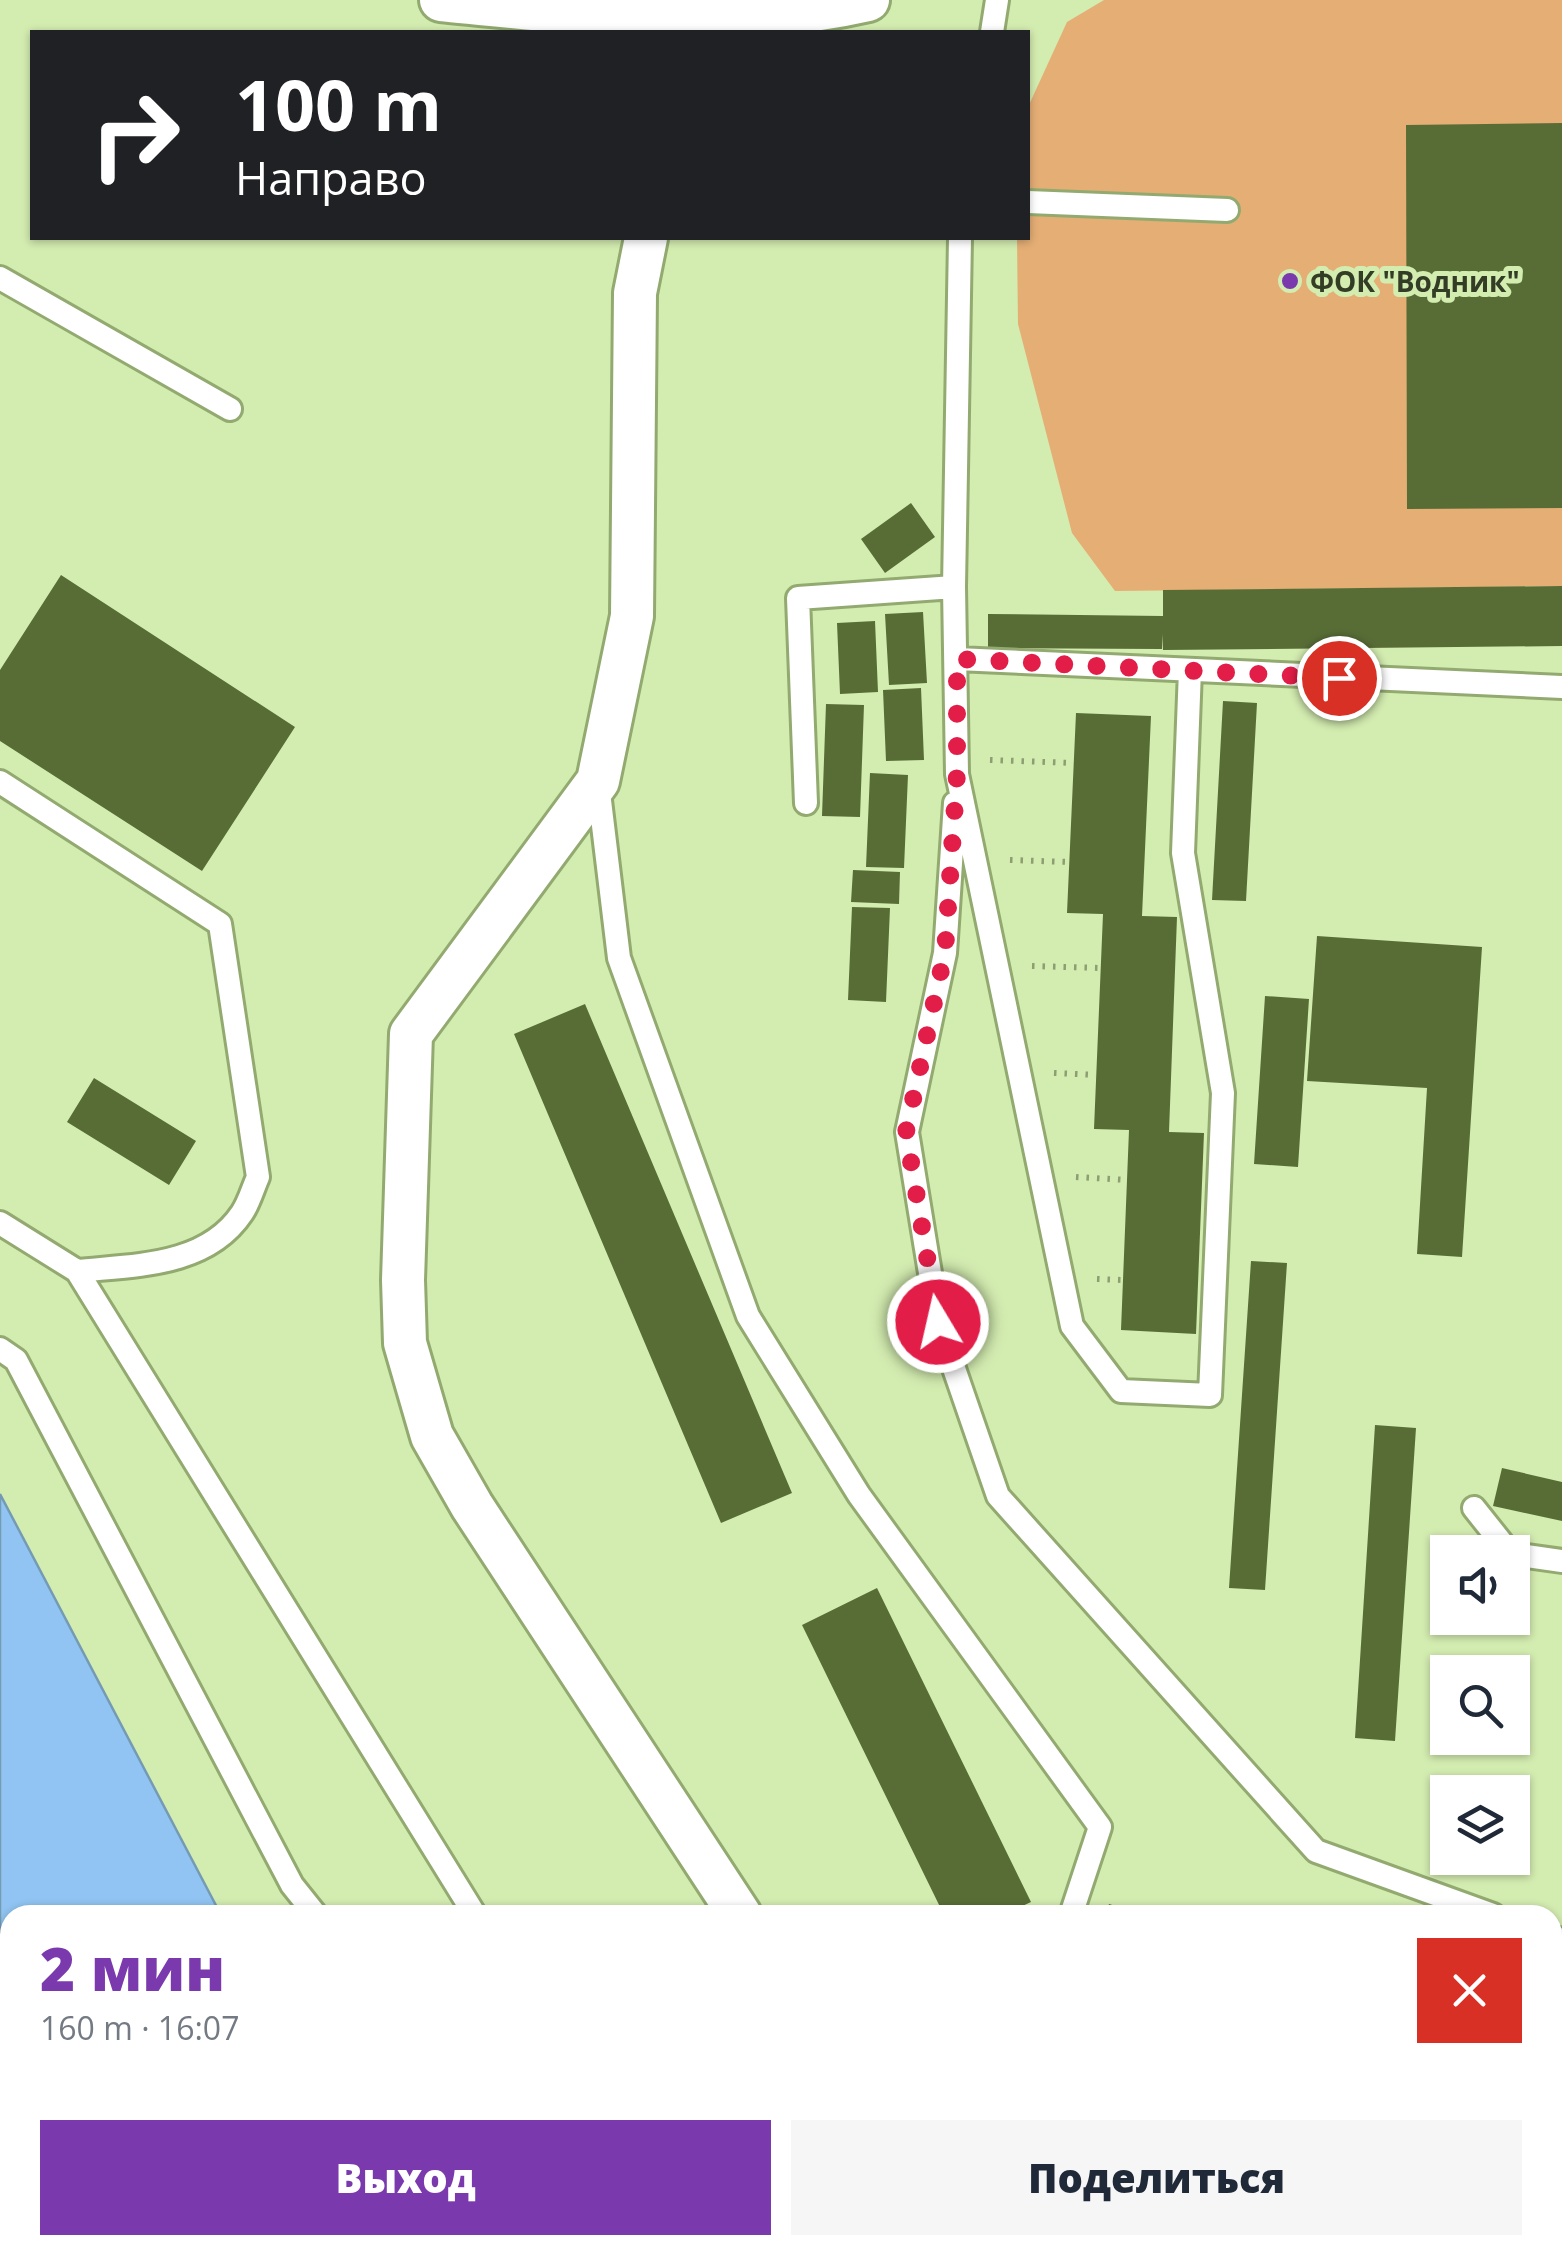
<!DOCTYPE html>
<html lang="ru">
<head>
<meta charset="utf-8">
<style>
  :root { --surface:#fff; --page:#f6f6f7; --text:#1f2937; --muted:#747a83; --accent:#7a39ad }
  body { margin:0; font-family:"Open Sans",sans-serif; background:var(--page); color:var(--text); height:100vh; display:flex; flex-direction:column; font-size:38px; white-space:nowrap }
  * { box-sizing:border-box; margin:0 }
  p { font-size:32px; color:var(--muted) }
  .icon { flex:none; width:55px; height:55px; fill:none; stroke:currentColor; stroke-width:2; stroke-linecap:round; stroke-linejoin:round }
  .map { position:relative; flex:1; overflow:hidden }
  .details { position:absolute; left:0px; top:1905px; width:1562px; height:350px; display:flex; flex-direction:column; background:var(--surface); border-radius:30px 30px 0 0; box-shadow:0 2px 8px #0004 }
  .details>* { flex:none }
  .guide { position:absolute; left:30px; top:30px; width:1000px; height:210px; border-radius:0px; box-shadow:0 2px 8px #0004; background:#202124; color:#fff; overflow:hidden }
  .controls { position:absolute; left:1430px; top:1535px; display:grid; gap:20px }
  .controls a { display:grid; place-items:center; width:100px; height:100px; border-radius:0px; background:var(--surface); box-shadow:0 2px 8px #0004; font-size:50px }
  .pin { position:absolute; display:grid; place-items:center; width:85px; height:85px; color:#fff; margin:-42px; border:5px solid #fff; border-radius:50%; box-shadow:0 2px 10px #0007 }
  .me { position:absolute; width:110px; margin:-55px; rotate:351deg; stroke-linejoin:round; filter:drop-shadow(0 0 8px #0008) }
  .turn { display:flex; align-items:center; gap:35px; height:210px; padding:0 40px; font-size:45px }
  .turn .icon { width:130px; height:130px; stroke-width:2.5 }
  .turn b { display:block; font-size:70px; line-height:85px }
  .round { display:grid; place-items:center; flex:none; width:105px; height:105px; border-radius:0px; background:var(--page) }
  .head { display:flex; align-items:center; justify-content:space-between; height:170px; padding:0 40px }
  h1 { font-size:60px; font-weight:800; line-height:75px; color:var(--accent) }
  .button { display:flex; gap:20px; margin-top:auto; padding:20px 40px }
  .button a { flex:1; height:115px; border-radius:0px; background:var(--accent); color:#fff; font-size:40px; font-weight:800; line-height:115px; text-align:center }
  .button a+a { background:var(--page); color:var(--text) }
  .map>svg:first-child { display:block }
  .green { fill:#e5ae75 }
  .water { fill:#91c4f2; stroke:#759bb4; stroke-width:2.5 }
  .building { fill:#586d36 }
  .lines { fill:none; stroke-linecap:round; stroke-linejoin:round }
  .lane-casing { stroke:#92aa70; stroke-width:28 }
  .street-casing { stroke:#92aa70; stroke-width:48 }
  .path { stroke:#8d9e72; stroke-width:6; stroke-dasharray:2.5 8; stroke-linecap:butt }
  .lane { stroke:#fff; stroke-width:22 }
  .street { stroke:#fff; stroke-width:42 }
  .route { stroke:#e11d48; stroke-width:18; stroke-dasharray:0 32.4 }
  .poi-dot { fill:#7a39ad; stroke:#d3ecb0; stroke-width:4 }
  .labels { text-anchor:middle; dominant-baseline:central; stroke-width:10; stroke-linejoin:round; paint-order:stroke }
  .poi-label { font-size:28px; font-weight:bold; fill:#333c24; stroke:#d3ecb0; text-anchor:start }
</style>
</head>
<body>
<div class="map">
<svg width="1562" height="2255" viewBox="0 0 1562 2255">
  <rect width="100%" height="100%" fill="#d3ecb0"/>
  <!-- green -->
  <path class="green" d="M1104,0H1562V586L1115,591L1072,533L1018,324L1017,238H1028V107L1067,22Z"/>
  <!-- water -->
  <path class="water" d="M0,1494L221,1915H10V2245H477L485,2255H0Z"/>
  <!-- building -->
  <path class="building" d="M1562,123V508L1407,509L1406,125Z
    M911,503L935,537L885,573L861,539Z
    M61,575L295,727L202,871L0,741V670Z
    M1562,586V646L1163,650L1162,634V649L988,648V614L1163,616V590Z
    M923,612L927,683L889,685L885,614Z
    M875,621L878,692L840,694L837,623Z
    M921,688L924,760L886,761L883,690Z
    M1223,701L1257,703L1246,901L1212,900Z
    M826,704L864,705L860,817L822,816Z
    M1076,713L1151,716L1142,916L1177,917L1169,1132L1204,1133L1196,1334L1121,1330L1129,1130L1094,1129L1103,914L1067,913Z
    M870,773L908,775L904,868L866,867Z
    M853,870L900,872L899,904L851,902Z
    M852,907L890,908L886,1002L848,1000Z
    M1317,936L1482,947L1462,1257L1417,1254L1427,1088L1307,1081Z
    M1265,996L1309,999L1298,1167L1254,1164Z
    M585,1004L792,1493L721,1523L514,1034Z
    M94,1078L196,1141L169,1185L67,1122Z
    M1251,1261L1287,1263L1265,1590L1229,1588Z
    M1375,1425L1416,1428L1395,1741L1355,1738Z
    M1502,1468L1562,1482V1521L1493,1506Z
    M877,1588L1031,1902L1003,1915H944L802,1625Z
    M1109,1904L1141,1914V1915H1106Z
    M891,2245H946L953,2255H877Z
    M1269,2245H1344V2252H1269Z"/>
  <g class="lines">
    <defs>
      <path id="lane" d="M992,32L997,0
        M1028,202L1227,210
        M960,238L954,587L957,774L1072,1326L1121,1391L1210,1395L1223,1093L1183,853L1190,670
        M0,278L230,409
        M957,659L1562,687
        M0,782L220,924L258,1177C253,1188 249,1203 242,1213C206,1267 134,1265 77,1271
        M598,784L619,958L748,1316L859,1495L1100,1827L1071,1915
        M806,803L798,598L954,587
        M955,803L945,953L907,1132L938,1322L998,1496L1316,1851L1493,1915
        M0,1223L77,1271L475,1915
        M0,1349L16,1360L292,1885L316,1915
        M1474,1508L1509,1552
        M1512,1554L1562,1561
        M1552,1937L1562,1940
        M580,2245L587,2255
        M705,2245L712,2255"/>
      <path id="street" d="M441,0C582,14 728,32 868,0
        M646,238L635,293L632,616L598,781L411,1034L403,1280L405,1343L432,1436L472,1506L740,1915
        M1023,2245L1033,2255"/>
    </defs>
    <!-- lane casing -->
    <use href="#lane" class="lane-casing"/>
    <!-- street casing -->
    <use href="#street" class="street-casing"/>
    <!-- path -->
    <path class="path" d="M990,760L1074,763
      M1010,860L1069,862
      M1032,966L1101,968
      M1054,1073L1096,1075
      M1076,1177L1127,1180
      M1097,1279L1123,1280"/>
    <!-- lane -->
    <use href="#lane" class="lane"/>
    <!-- street -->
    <use href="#street" class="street"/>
  </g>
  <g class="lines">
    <!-- route -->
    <path class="route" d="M938,1322L906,1132L945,952L957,774V659L1339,678"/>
  </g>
  <!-- markers -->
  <circle class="poi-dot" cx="1290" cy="281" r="10"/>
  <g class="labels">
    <!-- poi labels -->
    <g class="poi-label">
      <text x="1310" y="281">ФОК "Водник"</text>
    </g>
  </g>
</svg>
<div class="controls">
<a><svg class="icon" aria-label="sound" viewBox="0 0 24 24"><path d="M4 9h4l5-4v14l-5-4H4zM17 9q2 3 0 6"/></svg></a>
<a><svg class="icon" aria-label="search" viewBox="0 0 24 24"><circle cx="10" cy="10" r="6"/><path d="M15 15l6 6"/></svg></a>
<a><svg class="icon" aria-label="layers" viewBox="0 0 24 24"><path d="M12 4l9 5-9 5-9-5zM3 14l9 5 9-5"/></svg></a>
</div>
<div class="pin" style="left:1339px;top:678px;background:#d93025"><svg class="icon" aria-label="arrive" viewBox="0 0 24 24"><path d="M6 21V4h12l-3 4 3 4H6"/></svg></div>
<svg class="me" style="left:938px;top:1322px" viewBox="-20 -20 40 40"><circle r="17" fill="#e11d48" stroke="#fff" stroke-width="3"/><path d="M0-11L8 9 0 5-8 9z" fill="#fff"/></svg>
<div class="guide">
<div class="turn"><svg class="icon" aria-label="right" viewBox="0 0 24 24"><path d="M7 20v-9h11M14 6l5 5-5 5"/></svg><div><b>100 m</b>Направо</div></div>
</div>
<section class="details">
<div class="head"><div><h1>2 мин</h1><p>160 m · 16:07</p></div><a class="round" style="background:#d93025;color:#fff"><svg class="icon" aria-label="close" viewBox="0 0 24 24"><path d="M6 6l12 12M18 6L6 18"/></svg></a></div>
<div class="button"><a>Выход</a><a>Поделиться</a></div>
</section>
</div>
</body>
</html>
